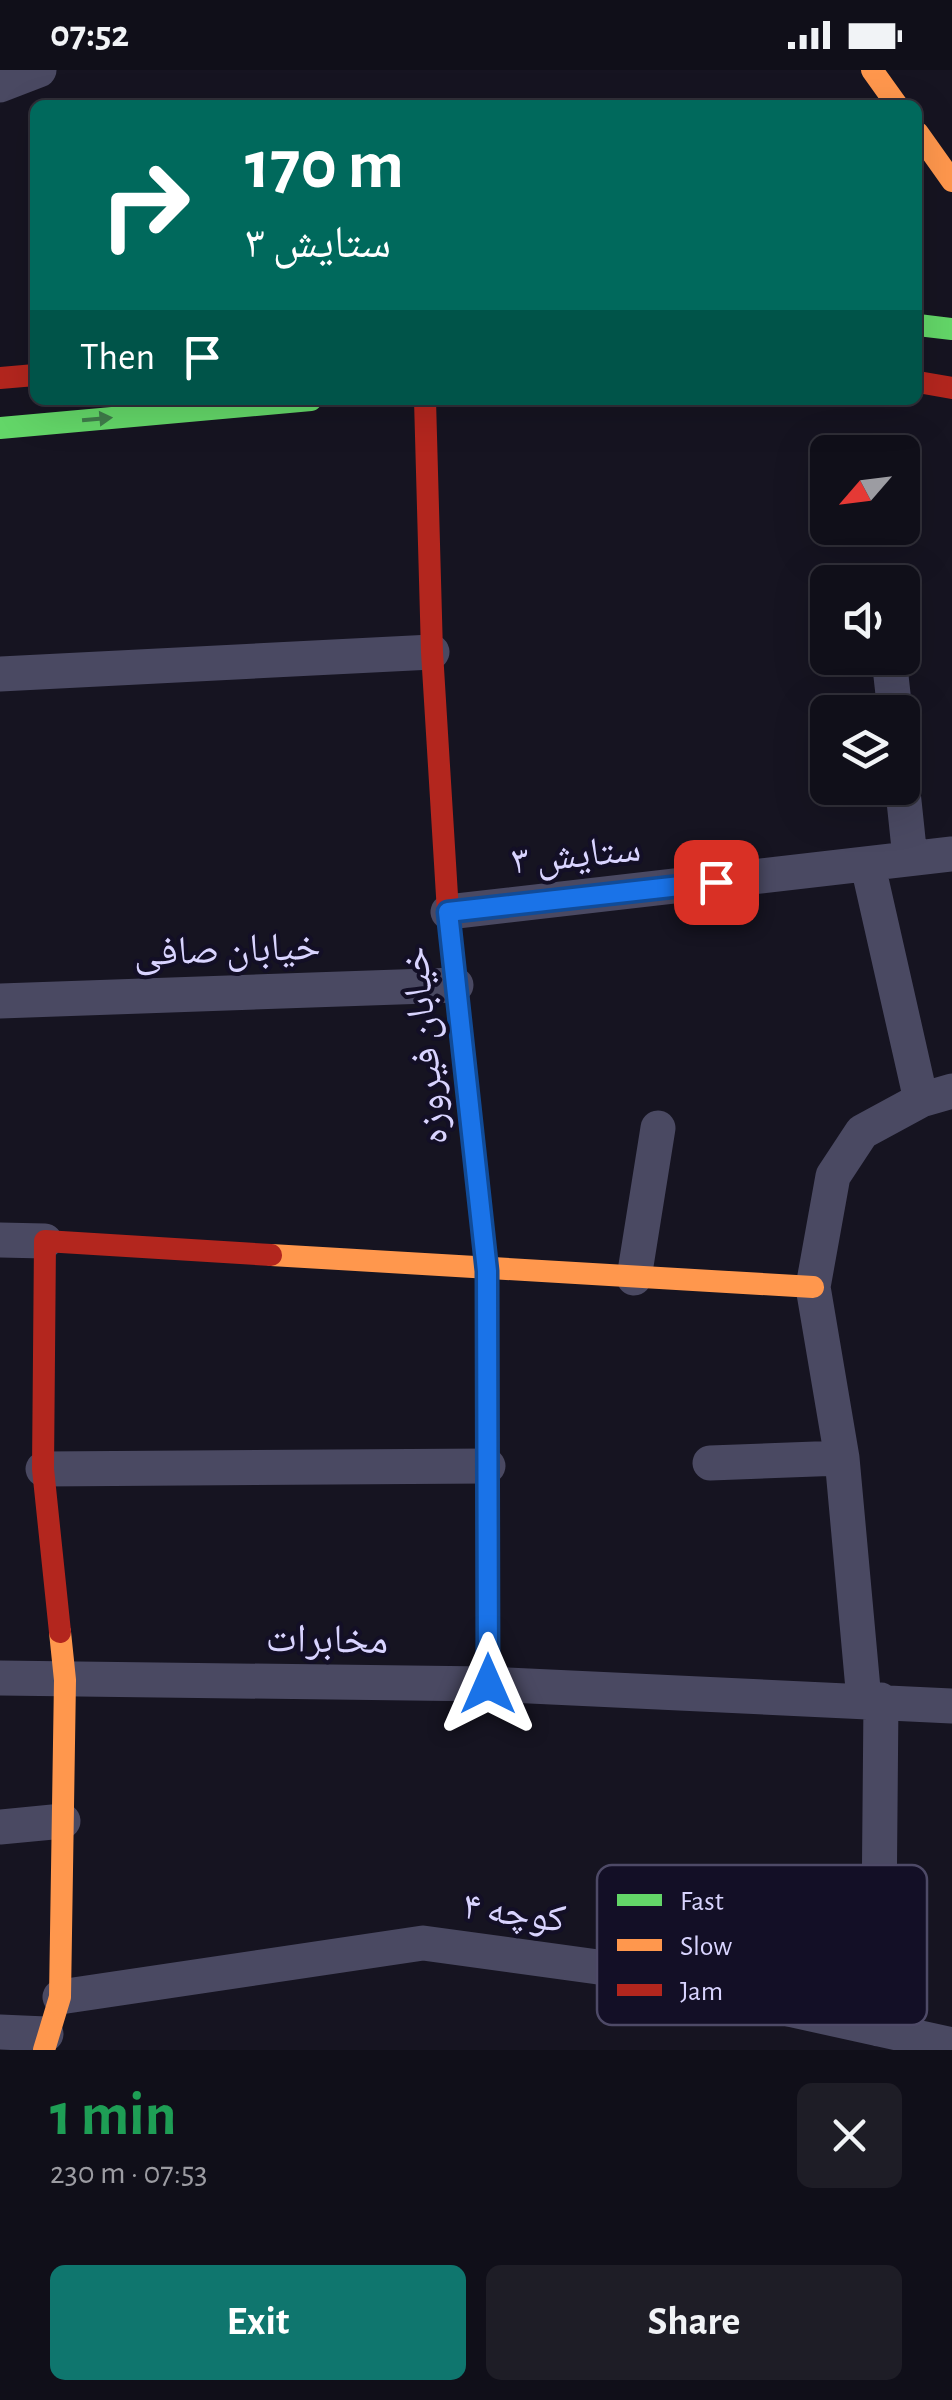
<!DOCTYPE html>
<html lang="en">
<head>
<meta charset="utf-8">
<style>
  :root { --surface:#100f19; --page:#1e1d26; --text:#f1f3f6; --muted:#9c9ca2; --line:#302f38; --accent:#0f766e }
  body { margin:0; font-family:"Alegreya Sans","Noto Naskh Arabic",sans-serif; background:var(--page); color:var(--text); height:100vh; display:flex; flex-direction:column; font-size:38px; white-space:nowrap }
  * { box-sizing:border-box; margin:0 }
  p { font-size:32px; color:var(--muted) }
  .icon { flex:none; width:55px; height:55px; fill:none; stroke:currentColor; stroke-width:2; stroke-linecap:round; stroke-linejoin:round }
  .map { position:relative; height:1980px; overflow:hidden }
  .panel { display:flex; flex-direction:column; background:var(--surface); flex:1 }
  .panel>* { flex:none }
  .banner { position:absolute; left:30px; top:30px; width:892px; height:305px; border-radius:15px; box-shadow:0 10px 40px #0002,0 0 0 2px var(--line); background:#00695c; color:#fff; overflow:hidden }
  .needle { width:65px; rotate:242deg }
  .fabs { position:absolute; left:810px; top:365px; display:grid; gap:20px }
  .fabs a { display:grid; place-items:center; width:110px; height:110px; border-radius:15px; background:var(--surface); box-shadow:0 10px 40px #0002,0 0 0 2px var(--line); font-size:50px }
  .pin { position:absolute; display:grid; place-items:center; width:85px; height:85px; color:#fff; margin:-42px; border-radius:20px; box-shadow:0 5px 15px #0006 }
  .me { position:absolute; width:110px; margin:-55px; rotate:0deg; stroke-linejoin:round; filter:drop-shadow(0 0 8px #0008) }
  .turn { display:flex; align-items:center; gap:35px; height:210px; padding:0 50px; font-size:45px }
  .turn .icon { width:130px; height:130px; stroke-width:2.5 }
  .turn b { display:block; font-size:70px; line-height:85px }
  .then { display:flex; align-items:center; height:95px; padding:0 50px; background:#0003; gap:20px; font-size:38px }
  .round { display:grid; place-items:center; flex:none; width:105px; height:105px; border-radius:15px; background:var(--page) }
  .summary { display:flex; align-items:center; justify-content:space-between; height:170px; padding:0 50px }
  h1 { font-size:60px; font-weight:700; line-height:75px; color:#1e9e55 }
  .cta { display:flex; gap:20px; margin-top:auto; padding:20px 50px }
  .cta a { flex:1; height:115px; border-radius:15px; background:var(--accent); color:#fff; font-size:40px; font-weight:700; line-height:115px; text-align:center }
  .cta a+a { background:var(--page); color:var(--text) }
  .status { display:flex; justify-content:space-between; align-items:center; height:70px; padding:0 50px; background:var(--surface); direction:ltr }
  .status svg { height:28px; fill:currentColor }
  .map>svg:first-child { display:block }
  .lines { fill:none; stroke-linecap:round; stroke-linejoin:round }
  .street { stroke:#4a4962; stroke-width:35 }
  .fast { stroke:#63d668; stroke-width:22 }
  .slow { stroke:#ff974d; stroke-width:22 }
  .jam { stroke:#b3261e; stroke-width:22 }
  .oneway { fill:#3f7c4a }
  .route-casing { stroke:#114b97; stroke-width:25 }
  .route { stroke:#1a73e8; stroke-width:18 }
  .labels { text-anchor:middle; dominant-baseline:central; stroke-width:8; stroke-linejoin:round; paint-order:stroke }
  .street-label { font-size:40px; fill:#d9d4ff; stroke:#130f26 }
  .key { fill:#130f26; stroke:#4e4a67; stroke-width:2.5 }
  .key-label { font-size:28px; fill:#d9d4ff }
</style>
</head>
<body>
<div class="status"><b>07:52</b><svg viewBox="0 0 49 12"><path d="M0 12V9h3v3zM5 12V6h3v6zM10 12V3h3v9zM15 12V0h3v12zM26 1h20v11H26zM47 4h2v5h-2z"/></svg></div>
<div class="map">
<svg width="952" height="1980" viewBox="0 0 952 1980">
  <rect width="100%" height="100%" fill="#161421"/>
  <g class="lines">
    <!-- street -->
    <path class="street" d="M0,15L39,0
      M889,588L895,642
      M0,604L432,582
      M902,712L910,788
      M448,842L952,784
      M0,931L456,915
      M921,1030L952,1021
      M0,1170L45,1171
      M634,1208L658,1058
      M710,1393L842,1388
      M43,1399L488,1396
      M0,1608L488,1614L952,1636
      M864,1630L842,1388L813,1217L833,1106L862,1062L921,1030L868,796
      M0,1757L63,1751
      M60,1927L423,1873L598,1897L952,1975
      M878,1959L881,1630
      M0,1962L46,1964"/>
    <!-- fast -->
    <path class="fast" d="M918,255L952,259
      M0,358L311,330
      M487,1199L488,1614"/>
    <!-- slow -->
    <path class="slow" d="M872,0L897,35
      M918,63L952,111
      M271,1185L813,1217
      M44,1980L60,1927L65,1610L60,1562"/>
    <!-- jam -->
    <path class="jam" d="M0,308L35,305
      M918,312L952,318
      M425,330L432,582L448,842L487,1199
      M60,1562L43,1399L45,1171L271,1185"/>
  </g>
  <!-- one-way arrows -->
  <defs><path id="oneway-solid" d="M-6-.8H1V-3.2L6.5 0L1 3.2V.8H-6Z" transform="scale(2.5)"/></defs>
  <use class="oneway" href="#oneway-solid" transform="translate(97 349) rotate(-5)"/>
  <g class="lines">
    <defs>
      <path id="route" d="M488,1614L487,1201L448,842L716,812"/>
    </defs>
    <!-- route casing -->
    <use href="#route" class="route-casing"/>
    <!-- route -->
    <use href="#route" class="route"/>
  </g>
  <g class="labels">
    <!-- street labels -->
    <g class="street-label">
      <text transform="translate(576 785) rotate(-6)">ستایش ۳</text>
      <text transform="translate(227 880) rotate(-2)">خیابان صافی</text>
      <text transform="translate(425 976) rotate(-96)">خیابان فیروزه</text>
      <text transform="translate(327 1570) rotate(1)">مخابرات</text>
      <text transform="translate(514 1843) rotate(8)">کوچه ۴</text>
    </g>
  </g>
  <!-- legend -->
  <rect x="597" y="1795" width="330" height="160" rx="15" class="key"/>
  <rect x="617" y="1824" width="45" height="12" fill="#63d668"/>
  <rect x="617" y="1869" width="45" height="12" fill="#ff974d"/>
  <rect x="617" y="1914" width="45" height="12" fill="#b3261e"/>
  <g class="key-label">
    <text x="680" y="1840">Fast</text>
    <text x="680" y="1885">Slow</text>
    <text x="680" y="1930">Jam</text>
  </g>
</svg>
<div class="fabs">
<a><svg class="needle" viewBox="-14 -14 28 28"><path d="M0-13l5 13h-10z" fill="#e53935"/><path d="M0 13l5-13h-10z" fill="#9c9ca2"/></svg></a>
<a><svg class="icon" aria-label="sound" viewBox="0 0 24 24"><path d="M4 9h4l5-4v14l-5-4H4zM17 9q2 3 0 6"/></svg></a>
<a><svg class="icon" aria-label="layers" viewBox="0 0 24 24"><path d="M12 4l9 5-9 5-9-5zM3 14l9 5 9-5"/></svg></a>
</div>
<div class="pin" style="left:716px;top:812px;background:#d93025"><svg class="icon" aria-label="arrive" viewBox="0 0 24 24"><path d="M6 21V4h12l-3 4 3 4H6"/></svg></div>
<svg class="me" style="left:488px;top:1614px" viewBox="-20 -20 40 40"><path d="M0-17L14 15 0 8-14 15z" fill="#1a73e8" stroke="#fff" stroke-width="4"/></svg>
<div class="banner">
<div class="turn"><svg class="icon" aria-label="right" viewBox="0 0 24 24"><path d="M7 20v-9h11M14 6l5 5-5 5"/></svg><div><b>170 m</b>ستایش ۳</div></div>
<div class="then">Then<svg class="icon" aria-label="arrive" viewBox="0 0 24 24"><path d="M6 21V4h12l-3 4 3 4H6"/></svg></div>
</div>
</div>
<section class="panel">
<div class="summary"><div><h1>1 min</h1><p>230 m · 07:53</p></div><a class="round"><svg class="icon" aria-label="close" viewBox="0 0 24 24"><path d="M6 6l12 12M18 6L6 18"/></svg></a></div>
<div class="cta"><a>Exit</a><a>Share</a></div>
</section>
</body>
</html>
